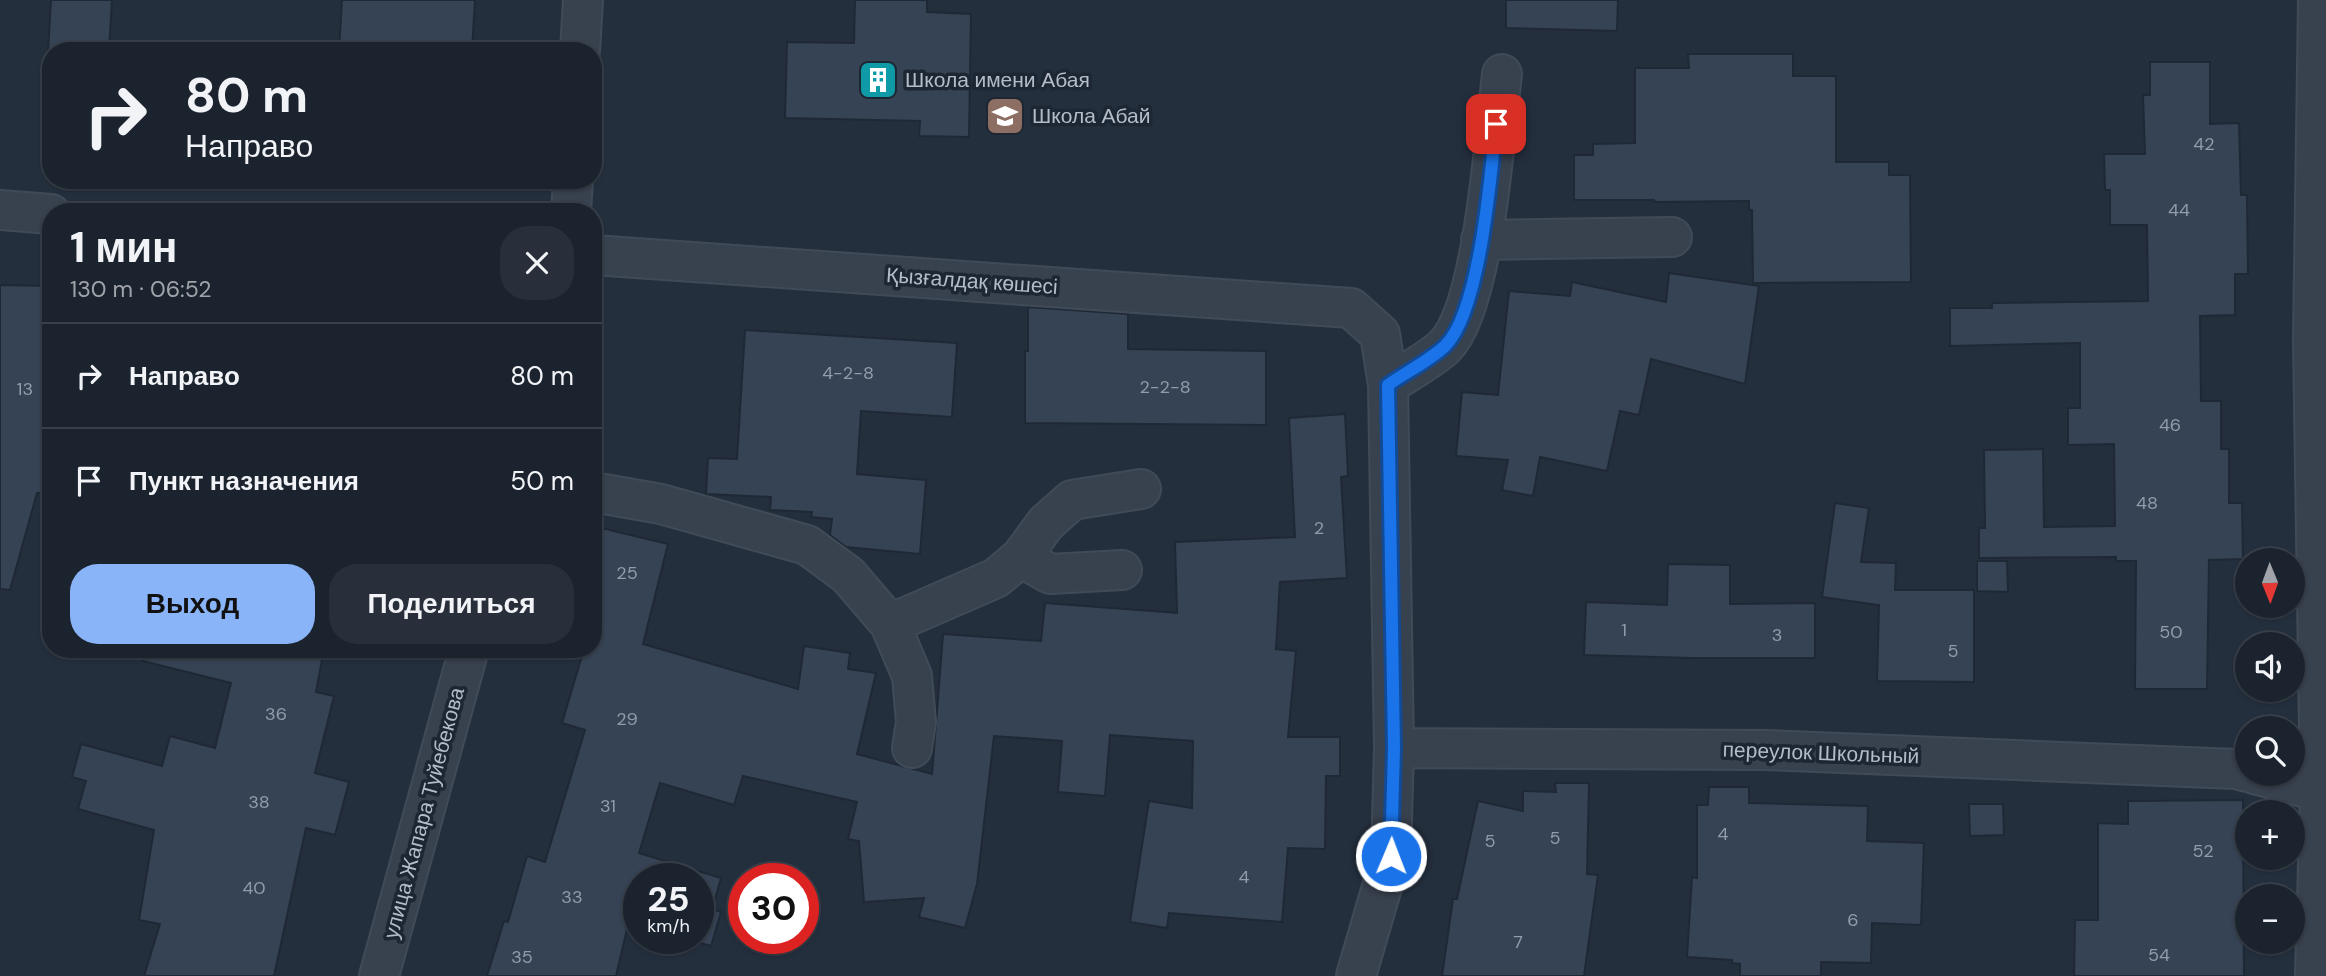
<!DOCTYPE html>
<html lang="ru">
<head>
<meta charset="utf-8">
<style>
  :root { --surface:#1b232e; --page:#282f3a; --text:#f1f3f6; --muted:#a0a4aa; --line:#39404a; --accent:#8ab4f8 }
  body { margin:0; font-family:"DM Sans",sans-serif; background:var(--page); color:var(--text); height:100vh; display:flex; flex-direction:column; font-size:26px; white-space:nowrap }
  * { box-sizing:border-box; margin:0 }
  p { font-size:23px; color:var(--muted) }
  .icon { flex:none; width:38px; height:38px; fill:none; stroke:currentColor; stroke-width:2; stroke-linecap:round; stroke-linejoin:round }
  .map { position:relative; flex:1; overflow:hidden }
  .drawer { position:absolute; left:42px; top:203px; width:560px; height:455px; display:flex; flex-direction:column; background:var(--surface); border-radius:28px; box-shadow:0 2px 5px #0004,0 0 0 2px var(--line) }
  .drawer>* { flex:none }
  .guide { position:absolute; left:42px; top:42px; width:560px; height:147px; border-radius:28px; box-shadow:0 2px 5px #0004,0 0 0 2px var(--line); background:#1b232e; color:var(--text); overflow:hidden }
  .needle { width:46px; rotate:179deg }
  .buttons { position:absolute; left:2235px; top:548px; display:grid; gap:14px }
  .buttons a { display:grid; place-items:center; width:70px; height:70px; border-radius:50%; background:var(--surface); box-shadow:0 2px 5px #0004,0 0 0 2px var(--line); font-size:35px }
  .speed { position:absolute; left:623px; top:863px; display:flex; gap:14px; font-size:35px; font-weight:700; text-align:center }
  .speed>* { display:grid; place-content:center; width:91px; height:91px; border-radius:50%; background:var(--surface); box-shadow:0 2px 5px #0004,0 0 0 2px var(--line); line-height:1 }
  .speed small { font-size:18px; font-weight:400 }
  .speed .limit { border:10px solid #d22; background:#fff; color:#111 }
  .pin { position:absolute; display:grid; place-items:center; width:60px; height:60px; color:#fff; margin:-30px; border-radius:14px; box-shadow:0 4px 10px #0006 }
  .me { position:absolute; width:77px; margin:-38px; rotate:1deg; stroke-linejoin:round; filter:drop-shadow(0 0 5px #0008) }
  .turn { display:flex; align-items:center; gap:24px; height:147px; padding:0 28px; font-size:32px }
  .turn .icon { width:91px; height:91px; stroke-width:2.5 }
  .turn b { display:block; font-size:49px; line-height:60px }
  .round { display:grid; place-items:center; flex:none; width:74px; height:74px; border-radius:28px; background:var(--page) }
  .summary { display:flex; align-items:center; justify-content:space-between; height:119px; padding:0 28px }
  h1 { font-size:42px; font-weight:700; line-height:52px }
  .button { display:flex; gap:14px; margin-top:auto; padding:14px 28px }
  .button a { flex:1; height:80px; border-radius:28px; background:var(--accent); color:#111; font-size:28px; font-weight:700; line-height:80px; text-align:center }
  .button a+a { background:var(--page); color:var(--text) }
  ul { padding:0; list-style:none }
  li { display:flex; align-items:center; gap:21px; height:105px; padding:0 28px; border-top:2px solid var(--line) }
  li div { flex:1 }
  li b { display:block; font-size:26px }
  li em { font-style:normal }
  .map>svg:first-child { display:block }
  .building { fill:#364354; stroke:#1f2835; stroke-width:2 }
  .lines { fill:none; stroke-linecap:round; stroke-linejoin:round }
  .minor-casing { stroke:#414a57; stroke-width:42 }
  .minor { stroke:#38414e; stroke-width:38 }
  .route-casing { stroke:#114b97; stroke-width:18 }
  .route { stroke:#1a73e8; stroke-width:12 }
  .labels { text-anchor:middle; dominant-baseline:central; stroke-width:7; stroke-linejoin:round; paint-order:stroke }
  .number-label { font-size:18px; fill:#929caa }
  .poi-label { font-size:21px; fill:#b4bcc9; stroke:#1d2633; text-anchor:start }
  .street-label { font-size:21px; fill:#b4bcc9; stroke:#1d2633 }
</style>
</head>
<body>
<div class="map">
<svg width="2326" height="976" viewBox="0 0 2326 976">
  <rect width="100%" height="100%" fill="#242f3e"/>
  <!-- building -->
  <path class="building" d="M51,0H112L109,51H48Z
    M342,0H475L472,51H339Z
    M855,0H927V12L971,14L969,137L919,136L920,121L785,118L787,42L854,43Z
    M1506,0H1618L1617,31L1506,28Z
    M1688,54H1793V76H1836V162H1889V175H1910L1911,282L1753,283L1752,210H1749V201L1655,202L1654,200H1574V155H1593V144L1635,143V68H1689Z
    M2150,62H2210V124L2239,123L2241,195H2247L2248,274H2235V315L2200,316L2201,401H2221V449H2229V503H2242L2243,559L2209,560L2207,689H2135L2136,561H2116V557L1979,558V528H1985L1984,450L2043,449L2044,527L2115,526L2114,444L2068,445V408H2080V343L1950,346V308H1992V303L2148,301L2147,225H2110V190H2105L2104,154H2145L2143,95H2150Z
    M1669,273L1759,286L1745,384L1651,359L1639,415L1620,411L1607,471L1540,457L1533,496L1502,490L1508,460L1456,456L1462,392L1498,395L1509,291L1570,296L1572,282L1666,302Z
    M0,285L51,286V493H37L10,590L0,589Z
    M1028,307L1128,314V349L1266,351V425L1025,423V351H1028Z
    M745,330L957,343L952,417L861,411L857,474L926,480L920,554L846,547L830,535L832,519L811,517L812,512L770,510L771,497L706,494L708,458L737,459Z
    M1345,414L1348,476L1341,477L1347,578L1280,582L1276,649L1296,651L1288,737H1340V776H1326L1325,849L1288,848L1282,922L1169,913L1167,928L1130,922L1149,801L1192,808L1193,741L1110,735L1105,796L1058,792L1062,741L994,736L977,884L965,928L919,917L924,898L864,902L859,841L848,839L857,802L743,776L734,805L660,783L639,853L721,878L712,909L721,912L711,946L683,938H698V878H639V924L629,921L616,976H487L504,921L508,922L527,856L545,862L585,730L562,723L584,649H593V526L668,544L643,644L798,689L804,646L850,653L848,669L876,673L857,754L932,774L943,634L1041,641L1045,603L1177,613L1175,542L1295,537L1289,418Z
    M1835,503L1869,508L1861,562L1896,563L1895,590H1974V682L1877,681L1879,605L1822,597Z
    M1977,561H2007L2008,592L1977,591Z
    M1668,564L1730,565V604L1815,603V658H1691L1584,655L1586,602L1667,605Z
    M145,649H324L316,692L334,696L315,773L349,782L335,835L306,828L274,976H144L160,924L139,920L154,830L78,809L86,781L72,777L81,744L162,766L170,736L215,748L231,683L143,661Z
    M1555,783H1589L1587,874L1598,875L1584,976H1442L1453,899H1457L1478,801L1523,811V791L1556,792Z
    M1709,787H1749V803L1868,806L1867,841L1924,843L1921,925L1872,923L1871,963L1821,962V976H1740V964L1732,963V960L1687,957L1692,877L1697,878V805H1708Z
    M2243,800L2244,976H2074L2075,920H2098V823L2128,824V801Z
    M1969,804H2003L2004,835L1970,836Z"/>
  <g class="lines">
    <defs>
      <path id="minor" d="M580,51L583,0
        M0,210L51,214
        M571,212L573,180
        M1481,240L1672,237
        M593,255L1351,308L1380,334L1388,385L1394,748L1391,856L1356,976
        M1388,385C1405,373 1431,360 1445,346C1484,307 1495,133 1502,74
        M593,492L661,504L807,545L848,575L890,624L912,676L916,722L912,748
        M1021,557L1050,574L1122,570
        M890,624L996,578L1021,557L1046,523L1072,500L1141,489
        M1394,748L1766,750L2236,769L2247,772
        M2254,774L2326,793
        M379,976L469,649
        M2315,976L2320,792L2313,339L2318,0"/>
    </defs>
    <!-- minor casing -->
    <use href="#minor" class="minor-casing"/>
    <!-- minor -->
    <use href="#minor" class="minor"/>
  </g>
  <g class="lines">
    <defs>
      <path id="route" d="M1391,856L1394,748L1388,385C1406,372 1429,361 1445,346C1480,312 1491,174 1496,124"/>
    </defs>
    <!-- route casing -->
    <use href="#route" class="route-casing"/>
    <!-- route -->
    <use href="#route" class="route"/>
  </g>
  <!-- icons -->
  <defs>
    <symbol id="building-square" viewBox="-11 -11 22 22"><rect x="-9" y="-9" width="18" height="18" rx="4" fill="#0f9aa8" stroke="#1d2633"/><path d="M-4-6H4V6H1V3H-1V6H-4ZM-2.5-4.3h1.7v1.8h-1.7ZM.8-4.3h1.7v1.8H.8ZM-2.5-1h1.7V.8h-1.7ZM.8-1h1.7V.8H.8Z" fill="#fff"/></symbol>
    <symbol id="school-square" viewBox="-11 -11 22 22"><rect x="-9" y="-9" width="18" height="18" rx="4" fill="#8d6e63" stroke="#1d2633"/><path d="M0-5L7-2L0 1L-7-2ZM-4 1L0 2.5L4 1V4Q0 6-4 4Z" fill="#fff"/></symbol>
  </defs>
  <g fill-rule="evenodd">
    <use href="#building-square" x="856" y="58" width="44" height="44"/>
    <use href="#school-square" x="983" y="94" width="44" height="44"/>
  </g>
  <g class="labels">
    <!-- number labels -->
    <g class="number-label">
      <text x="2204" y="144">42</text>
      <text x="2179" y="210">44</text>
      <text x="848" y="373">4-2-8</text>
      <text x="1165" y="387">2-2-8</text>
      <text x="25" y="389">13</text>
      <text x="2170" y="425">46</text>
      <text x="2147" y="503">48</text>
      <text x="1319" y="528">2</text>
      <text x="627" y="573">25</text>
      <text x="1624" y="630">1</text>
      <text x="2171" y="632">50</text>
      <text x="1777" y="635">3</text>
      <text x="1953" y="651">5</text>
      <text x="276" y="714">36</text>
      <text x="627" y="719">29</text>
      <text x="259" y="802">38</text>
      <text x="608" y="806">31</text>
      <text x="1723" y="834">4</text>
      <text x="1555" y="838">5</text>
      <text x="1490" y="841">5</text>
      <text x="2203" y="851">52</text>
      <text x="1244" y="877">4</text>
      <text x="254" y="888">40</text>
      <text x="572" y="897">33</text>
      <text x="1853" y="920">6</text>
      <text x="1518" y="942">7</text>
      <text x="2159" y="955">54</text>
      <text x="522" y="957">35</text>
    </g>
    <!-- poi labels -->
    <g class="poi-label">
      <text x="905" y="80">Школа имени Абая</text>
      <text x="1032" y="116">Школа Абай</text>
    </g>
    <!-- street labels -->
    <g class="street-label">
      <text transform="translate(972 281) rotate(4)">Қызғалдақ көшесі</text>
      <text transform="translate(1821 753) rotate(2)">переулок Школьный</text>
      <text transform="translate(424 813) rotate(-75)">улица Жапара Туйебекова</text>
    </g>
  </g>
</svg>
<div class="buttons">
<a><svg class="needle" viewBox="-14 -14 28 28"><path d="M0-13l5 13h-10z" fill="#e53935"/><path d="M0 13l5-13h-10z" fill="#a0a4aa"/></svg></a>
<a><svg class="icon" aria-label="sound" viewBox="0 0 24 24"><path d="M4 9h4l5-4v14l-5-4H4zM17 9q2 3 0 6"/></svg></a>
<a><svg class="icon" aria-label="search" viewBox="0 0 24 24"><circle cx="10" cy="10" r="6"/><path d="M15 15l6 6"/></svg></a>
<a>+</a>
<a>−</a>
</div>
<div class="speed"><div>25<small>km/h</small></div><div class="limit">30</div></div>
<div class="pin" style="left:1496px;top:124px;background:#d93025"><svg class="icon" aria-label="arrive" viewBox="0 0 24 24"><path d="M6 21V4h12l-3 4 3 4H6"/></svg></div>
<svg class="me" style="left:1391px;top:856px" viewBox="-20 -20 40 40"><circle r="17" fill="#1a73e8" stroke="#fff" stroke-width="3"/><path d="M0-11L8 9 0 5-8 9z" fill="#fff"/></svg>
<div class="guide">
<div class="turn"><svg class="icon" aria-label="right" viewBox="0 0 24 24"><path d="M7 20v-9h11M14 6l5 5-5 5"/></svg><div><b>80 m</b>Направо</div></div>
</div>
<section class="drawer">
<div class="summary"><div><h1>1 мин</h1><p>130 m · 06:52</p></div><a class="round"><svg class="icon" aria-label="close" viewBox="0 0 24 24"><path d="M6 6l12 12M18 6L6 18"/></svg></a></div>
<ul>
<li><svg class="icon" aria-label="right" viewBox="0 0 24 24"><path d="M7 20v-9h11M14 6l5 5-5 5"/></svg><div><b>Направо</b></div><em>80 m</em></li>
<li><svg class="icon" aria-label="arrive" viewBox="0 0 24 24"><path d="M6 21V4h12l-3 4 3 4H6"/></svg><div><b>Пункт назначения</b></div><em>50 m</em></li>
</ul>
<div class="button"><a>Выход</a><a>Поделиться</a></div>
</section>
</div>
</body>
</html>
